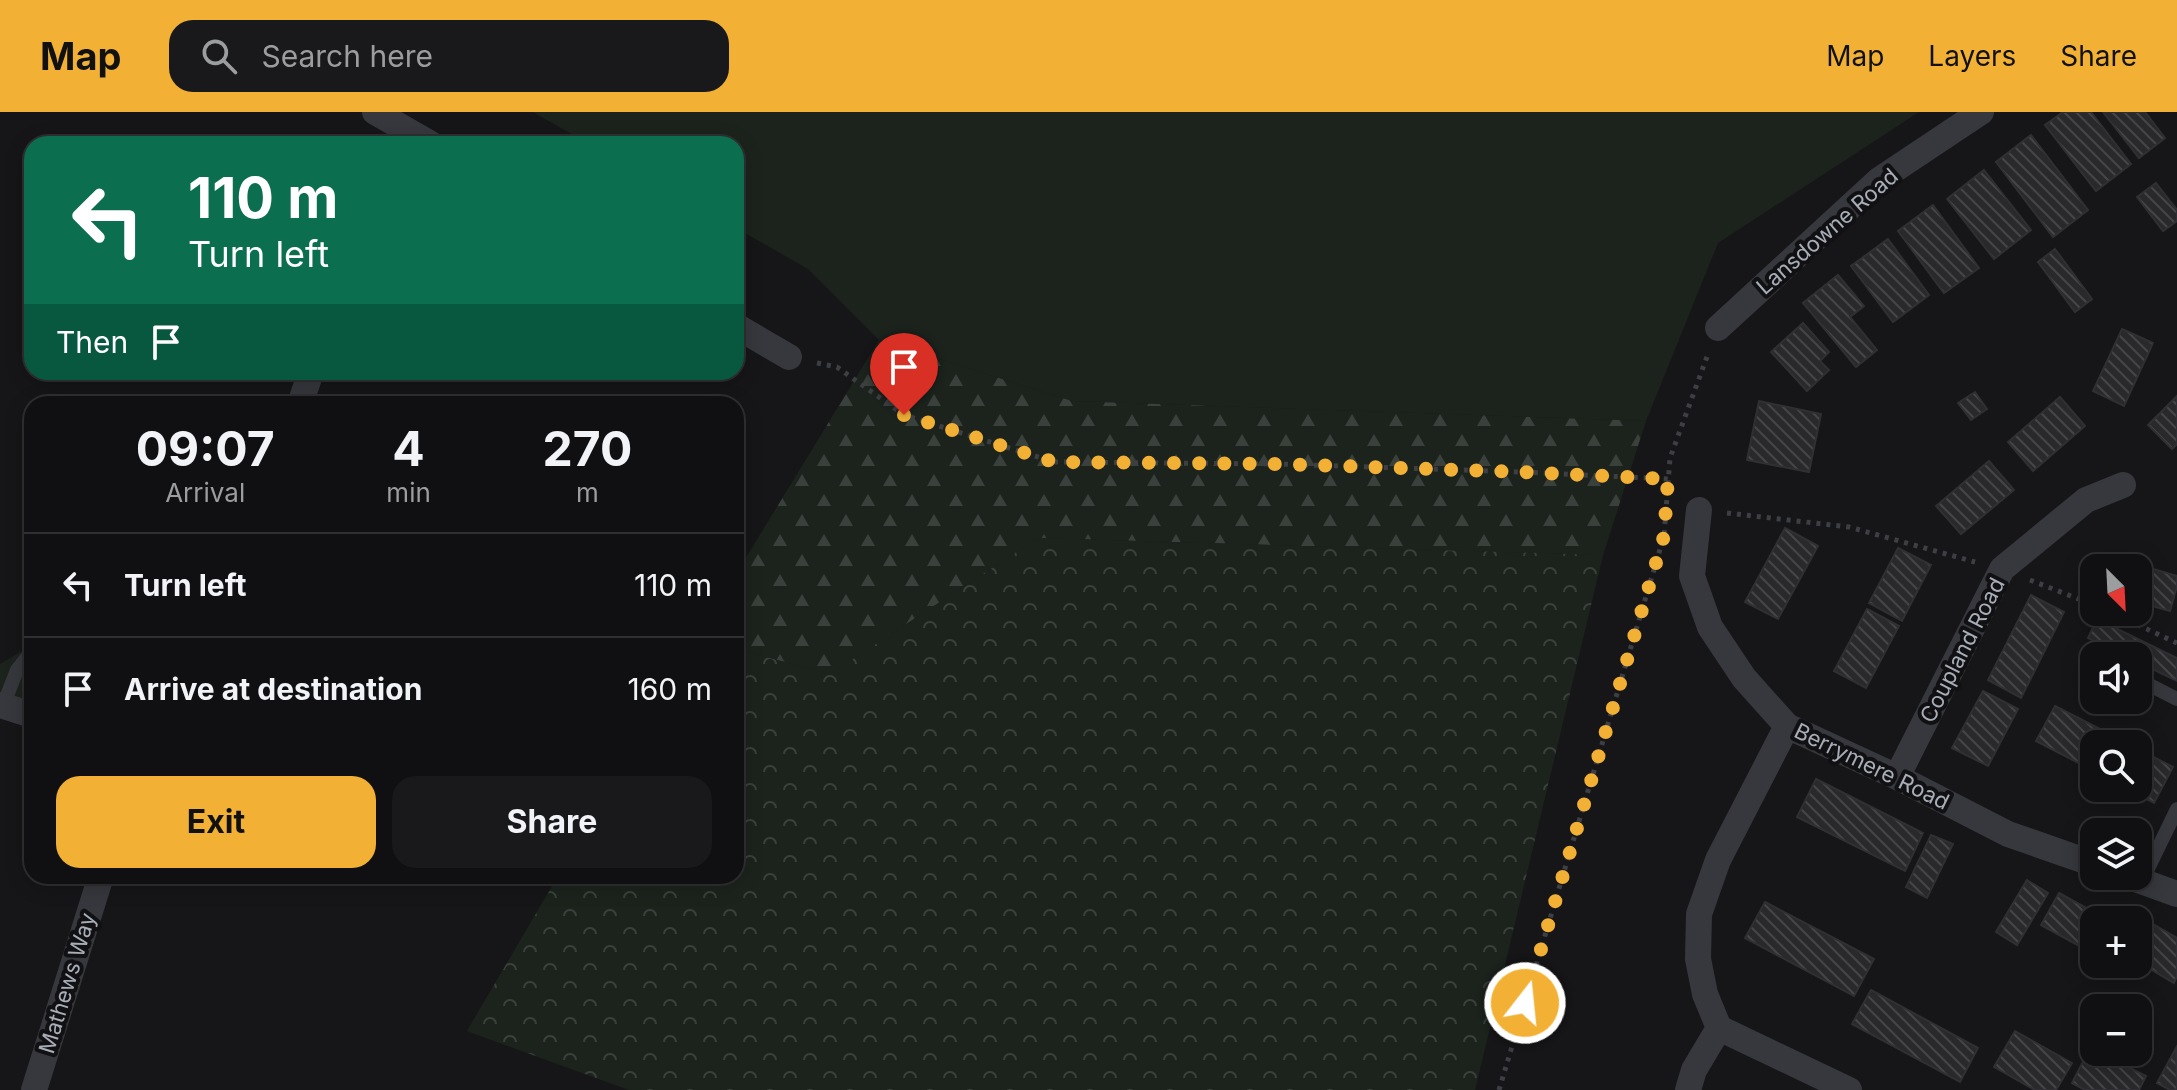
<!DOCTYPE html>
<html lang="en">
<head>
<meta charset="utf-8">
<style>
  :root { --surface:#101012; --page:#19191b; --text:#f1f3f6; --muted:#9c9d9f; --line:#303032; --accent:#f2b134 }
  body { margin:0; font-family:Inter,sans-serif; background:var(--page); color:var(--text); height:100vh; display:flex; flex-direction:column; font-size:30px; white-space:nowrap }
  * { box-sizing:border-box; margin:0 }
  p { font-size:26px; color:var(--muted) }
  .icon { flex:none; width:44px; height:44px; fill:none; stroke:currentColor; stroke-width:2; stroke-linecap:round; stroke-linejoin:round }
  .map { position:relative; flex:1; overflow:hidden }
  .panel { position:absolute; left:24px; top:284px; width:720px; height:488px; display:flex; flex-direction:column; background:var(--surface); border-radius:24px; box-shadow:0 4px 20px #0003,0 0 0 2px var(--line) }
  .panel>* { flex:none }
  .guide { position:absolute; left:24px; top:24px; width:720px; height:244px; border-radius:24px; box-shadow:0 4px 20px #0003,0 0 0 2px var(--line); background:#0b6e4f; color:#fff; overflow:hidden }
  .needle { width:52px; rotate:156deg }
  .tools { position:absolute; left:2080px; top:442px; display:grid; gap:16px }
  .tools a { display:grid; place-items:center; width:72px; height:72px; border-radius:16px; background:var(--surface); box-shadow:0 4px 20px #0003,0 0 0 2px var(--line); font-size:40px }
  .pin { position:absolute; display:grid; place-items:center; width:68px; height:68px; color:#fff; margin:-82px -34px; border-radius:50% 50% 50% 0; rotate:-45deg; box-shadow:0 0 8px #0007 }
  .pin .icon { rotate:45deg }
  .me { position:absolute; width:88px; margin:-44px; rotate:16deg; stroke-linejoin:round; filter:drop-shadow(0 0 6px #0008) }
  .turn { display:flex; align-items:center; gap:28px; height:168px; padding:0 32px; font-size:36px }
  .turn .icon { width:104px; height:104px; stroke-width:2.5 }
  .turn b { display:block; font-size:56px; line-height:68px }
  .then { display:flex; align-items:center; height:76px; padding:0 32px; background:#0003; gap:16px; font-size:30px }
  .eta { display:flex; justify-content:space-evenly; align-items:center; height:136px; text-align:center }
  .eta b { font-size:48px; font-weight:700; line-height:56px }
  .button { display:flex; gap:16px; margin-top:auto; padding:16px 32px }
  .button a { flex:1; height:92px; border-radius:24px; background:var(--accent); color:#111; font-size:32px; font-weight:700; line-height:92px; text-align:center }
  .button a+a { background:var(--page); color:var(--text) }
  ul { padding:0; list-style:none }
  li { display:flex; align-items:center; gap:24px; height:104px; padding:0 32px; border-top:2px solid var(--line) }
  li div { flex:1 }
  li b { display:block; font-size:30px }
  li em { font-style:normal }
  header { display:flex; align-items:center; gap:48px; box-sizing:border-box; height:112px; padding:0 40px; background:var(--accent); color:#111 }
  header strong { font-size:38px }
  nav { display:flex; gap:44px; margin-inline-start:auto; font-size:28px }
  .search { width:560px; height:72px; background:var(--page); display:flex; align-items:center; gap:20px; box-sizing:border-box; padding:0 28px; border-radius:24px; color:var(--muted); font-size:30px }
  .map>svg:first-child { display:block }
  .green { fill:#1c231d }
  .forest { fill:url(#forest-firs) }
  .park { fill:url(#park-crowns) }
  .building { fill:url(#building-back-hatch); stroke:#303034; stroke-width:2 }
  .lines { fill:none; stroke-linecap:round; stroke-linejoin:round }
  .path { stroke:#3d3f44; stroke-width:5; stroke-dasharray:4 6; stroke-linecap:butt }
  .service { stroke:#37383d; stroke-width:14 }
  .minor { stroke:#37383d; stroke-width:26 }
  .route { stroke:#f2b134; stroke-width:14; stroke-dasharray:0 25.2 }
  .labels { text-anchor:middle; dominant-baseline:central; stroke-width:8; stroke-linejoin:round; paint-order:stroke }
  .street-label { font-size:22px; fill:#a8adb8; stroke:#111113 }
</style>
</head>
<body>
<header>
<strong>Map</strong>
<div class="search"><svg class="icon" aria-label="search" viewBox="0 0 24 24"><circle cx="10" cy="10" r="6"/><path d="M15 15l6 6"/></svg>Search here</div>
<nav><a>Map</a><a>Layers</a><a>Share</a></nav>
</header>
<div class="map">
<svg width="2177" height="978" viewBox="0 0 2177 978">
  <defs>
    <pattern id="forest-firs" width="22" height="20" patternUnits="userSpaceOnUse" patternTransform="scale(2)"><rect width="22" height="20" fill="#1c231d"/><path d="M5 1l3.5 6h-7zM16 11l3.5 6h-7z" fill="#3a403c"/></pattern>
    <pattern id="park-crowns" width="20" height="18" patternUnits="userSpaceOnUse" patternTransform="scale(2)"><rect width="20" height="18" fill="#1c231d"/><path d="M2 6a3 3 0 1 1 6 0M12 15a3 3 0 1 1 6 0" fill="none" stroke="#3a403c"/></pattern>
    <pattern id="building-back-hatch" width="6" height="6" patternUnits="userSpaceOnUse" patternTransform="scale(2)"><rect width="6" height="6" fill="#29292c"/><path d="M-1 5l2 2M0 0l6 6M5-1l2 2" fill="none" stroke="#454548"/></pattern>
  </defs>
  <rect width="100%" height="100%" fill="#161618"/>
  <!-- green -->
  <path class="green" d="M533,0H1919L1718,131L1646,309L1072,289L879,228L808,157L736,116V32H589Z
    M32,533V591L0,580V552Z"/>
  <!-- forest -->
  <path class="forest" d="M879,228L1072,289L1646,309L1603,443L1038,426L830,562L736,537V462Z"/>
  <!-- park -->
  <path class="park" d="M1038,426L1603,443L1475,978H629L467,919L558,764H736V537L830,562Z"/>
  <!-- building -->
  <path class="building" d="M2063,0H2091L2131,52L2096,79L2045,13Z
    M2103,0H2145L2165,26L2139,46Z
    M2031,23L2088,98L2053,125L1996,50Z
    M1984,58L2031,118L1994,147L1947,87Z
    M2156,71L2177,98V109L2163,119L2137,85Z
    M1933,93L1979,156L1944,181L1898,119Z
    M1888,127L1929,183L1893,210L1851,154Z
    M2055,137L2092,187L2075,200L2038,150Z
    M1838,163L1864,194L1850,205L1877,238L1856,255L1803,191Z
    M1803,211L1829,240L1820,249L1829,258L1807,279L1771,240Z
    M2122,217L2153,231L2124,294L2093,279Z
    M1975,280L1987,297L1971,308L1958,291Z
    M2177,284V332L2172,337L2148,313Z
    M2060,285L2085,314L2033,359L2008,330Z
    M1759,289L1821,302L1809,360L1747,348Z
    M1989,349L2014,378L1961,422L1936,394Z
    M1785,416L1818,434L1778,507L1745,490Z
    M1898,436L1931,453L1902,509L1869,491Z
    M2116,446L2177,464V474L2170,499L2138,490V456H2113Z
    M2031,483L2064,500L2021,586L1988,568Z
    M1867,497L1899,514L1866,576L1834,559Z
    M2097,507L2177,546V569L2138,550V544H2125L2088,526Z
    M1983,579L2018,597L1988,654L1952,636Z
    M2055,594L2129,632H2094V659L2036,629Z
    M2138,637L2173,655L2154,691L2126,676H2138Z
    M1816,667L1923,721L1905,759L1797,705Z
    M1931,723L1953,732L1927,786L1906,775Z
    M2027,768L2048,781L2017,833L1996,820Z
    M2059,781L2108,808H2094V842L2041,813Z
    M1765,790L1874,847L1854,884L1745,826Z
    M2137,803L2177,826V864L2174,871L2138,850V808H2134Z
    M1871,878L1978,936L1960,970L1852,912Z
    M2015,919L2072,951L2056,978H2035L1994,955Z
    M2090,936L2094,938V940H2098L2146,964L2139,978H2085L2072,971Z
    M2176,936L2177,978H2170L2157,971Z"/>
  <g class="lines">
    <!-- path -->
    <path class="path" d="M817,251L837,255L904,303L1054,350L1279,352L1521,360L1668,367
      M1727,401L1849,415L1975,450
      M2030,468L2094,493
      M2110,500L2177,531
      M1499,978L1664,424L1670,346L1708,242"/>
    <!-- service -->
    <path class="service" d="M2138,567L2177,587
      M3,594L17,558L32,539
      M2142,769L2177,697"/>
    <!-- minor -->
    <path class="minor" d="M375,0L431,32
      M736,214L789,245
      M1718,216L1879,68L1981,0
      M300,292L311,260
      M1699,398L1692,464L1710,515L1744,566L1787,614L1897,665L2008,722L2094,752
      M0,593L32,603
      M1787,614L1718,748L1699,802L1698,847L1705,882L1719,916L1849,978
      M1897,665L2002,457L2086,388L2123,373
      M2127,764L2177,782
      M34,978L101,764
      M1688,978L1694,958L1719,916"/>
  </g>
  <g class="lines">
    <!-- route -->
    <path class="route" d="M904,303L1054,350L1279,352L1521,360L1668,367L1664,424L1525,891"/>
  </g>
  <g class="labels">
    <!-- street labels -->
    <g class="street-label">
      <text transform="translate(1827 119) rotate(-41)">Lansdowne Road</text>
      <text transform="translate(1962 538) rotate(-63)">Coupland Road</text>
      <text transform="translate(1872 654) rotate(26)">Berrymere Road</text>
      <text transform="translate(67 871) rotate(-73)">Mathews Way</text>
    </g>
  </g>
</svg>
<div class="tools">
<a><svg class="needle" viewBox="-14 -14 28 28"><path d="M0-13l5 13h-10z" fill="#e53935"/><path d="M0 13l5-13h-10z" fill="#9c9d9f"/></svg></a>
<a><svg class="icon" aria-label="sound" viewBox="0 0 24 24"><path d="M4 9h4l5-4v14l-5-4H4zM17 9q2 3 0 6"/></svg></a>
<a><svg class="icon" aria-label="search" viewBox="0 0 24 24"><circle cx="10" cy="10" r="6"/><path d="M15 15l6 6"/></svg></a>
<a><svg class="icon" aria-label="layers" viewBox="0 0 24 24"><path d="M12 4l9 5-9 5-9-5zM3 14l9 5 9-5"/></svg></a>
<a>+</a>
<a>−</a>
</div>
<div class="pin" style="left:904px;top:303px;background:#d93025"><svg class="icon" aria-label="arrive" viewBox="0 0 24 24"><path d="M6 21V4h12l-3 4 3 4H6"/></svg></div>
<svg class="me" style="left:1525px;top:891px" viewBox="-20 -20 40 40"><circle r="17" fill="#f2b134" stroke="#fff" stroke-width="3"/><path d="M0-11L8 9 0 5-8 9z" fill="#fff"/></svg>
<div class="guide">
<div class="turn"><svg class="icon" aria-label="left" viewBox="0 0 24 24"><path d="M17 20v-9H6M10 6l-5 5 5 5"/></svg><div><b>110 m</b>Turn left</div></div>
<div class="then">Then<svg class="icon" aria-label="arrive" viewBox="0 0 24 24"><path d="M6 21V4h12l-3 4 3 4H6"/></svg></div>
</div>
<section class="panel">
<div class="eta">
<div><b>09:07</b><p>Arrival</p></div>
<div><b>4</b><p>min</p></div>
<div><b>270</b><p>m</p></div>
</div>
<ul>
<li><svg class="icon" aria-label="left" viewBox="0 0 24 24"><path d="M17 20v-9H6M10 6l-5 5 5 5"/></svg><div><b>Turn left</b></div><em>110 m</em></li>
<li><svg class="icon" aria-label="arrive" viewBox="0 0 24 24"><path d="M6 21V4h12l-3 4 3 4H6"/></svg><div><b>Arrive at destination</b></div><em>160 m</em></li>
</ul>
<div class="button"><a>Exit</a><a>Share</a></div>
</section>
</div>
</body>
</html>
